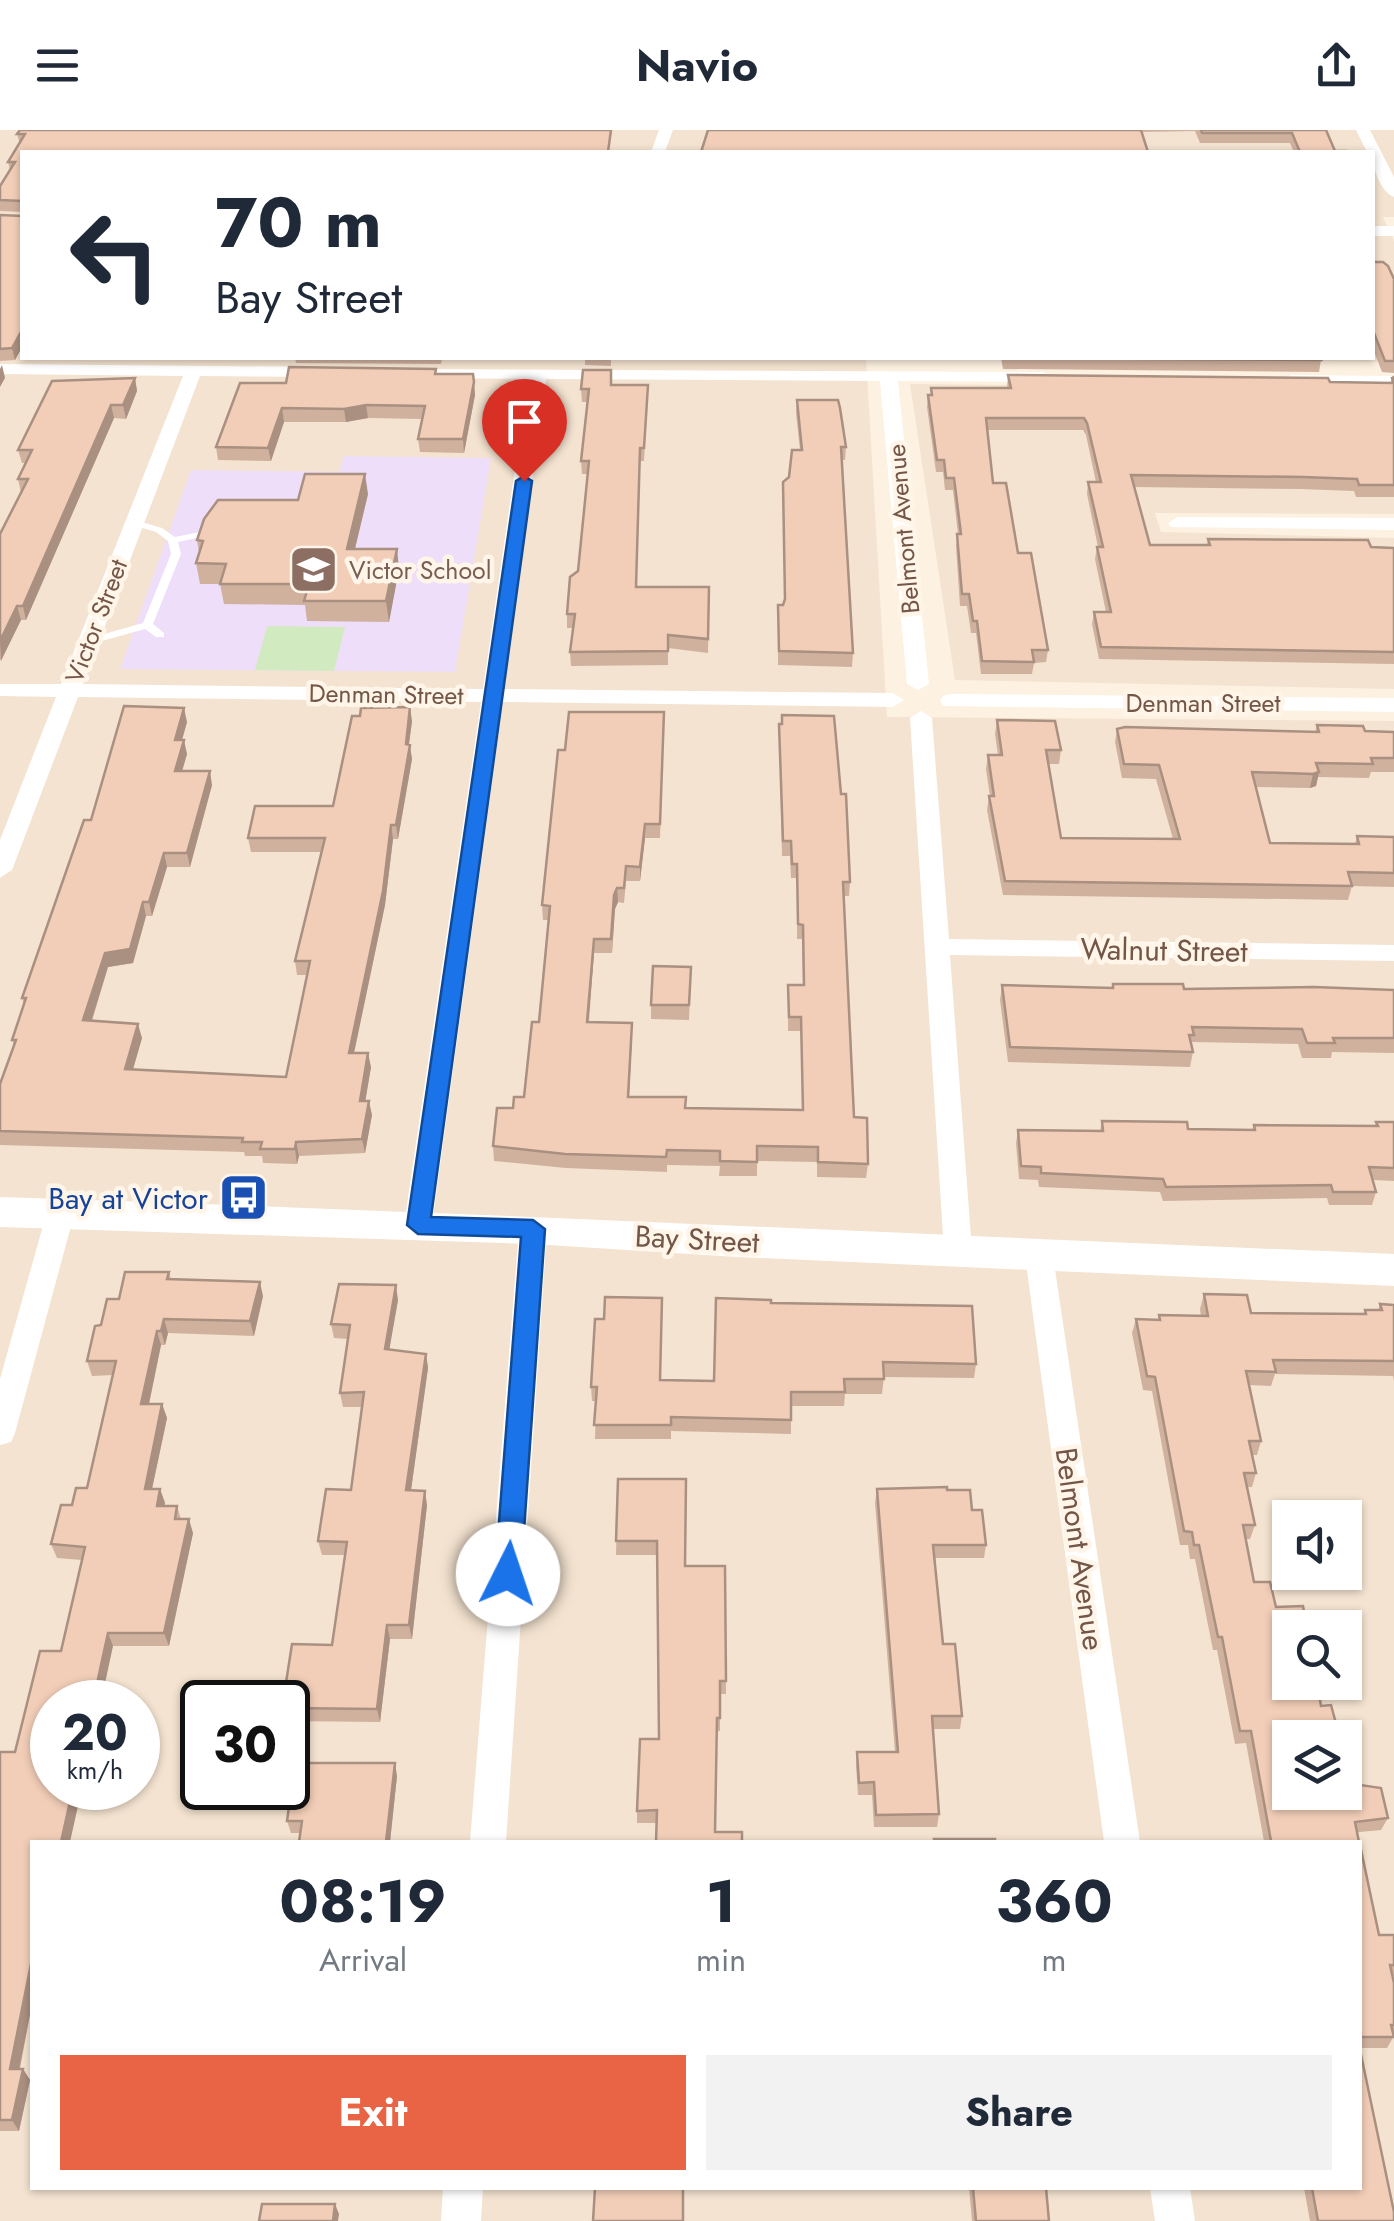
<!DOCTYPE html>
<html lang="en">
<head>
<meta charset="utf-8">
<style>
  :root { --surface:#fff; --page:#f2f2f3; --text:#1f2937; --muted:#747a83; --accent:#e96444 }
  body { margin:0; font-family:Jost,sans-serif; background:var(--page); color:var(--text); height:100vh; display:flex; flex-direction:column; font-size:38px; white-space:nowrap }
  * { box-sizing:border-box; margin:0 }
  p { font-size:32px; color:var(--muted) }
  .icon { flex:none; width:55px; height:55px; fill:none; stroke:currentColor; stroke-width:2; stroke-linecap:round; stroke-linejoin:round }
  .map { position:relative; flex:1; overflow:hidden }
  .details { position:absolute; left:30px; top:1710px; width:1332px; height:350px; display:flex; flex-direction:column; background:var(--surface); border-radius:0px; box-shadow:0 2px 8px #0004 }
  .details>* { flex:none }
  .banner { position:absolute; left:20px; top:20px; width:1355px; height:210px; border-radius:0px; box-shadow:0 2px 8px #0004; background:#fff; color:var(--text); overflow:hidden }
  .controls { position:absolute; left:1272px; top:1370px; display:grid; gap:20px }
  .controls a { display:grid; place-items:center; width:90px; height:90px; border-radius:0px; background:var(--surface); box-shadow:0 2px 8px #0004; font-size:50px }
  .speed { position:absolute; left:30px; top:1550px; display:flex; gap:20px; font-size:50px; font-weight:700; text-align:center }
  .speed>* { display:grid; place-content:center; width:130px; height:130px; border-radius:50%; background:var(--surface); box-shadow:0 2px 8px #0004; line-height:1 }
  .speed small { font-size:25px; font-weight:400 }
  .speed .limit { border:5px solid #111; border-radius:15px; background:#fff; color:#111 }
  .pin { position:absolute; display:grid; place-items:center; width:85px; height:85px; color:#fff; margin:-102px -42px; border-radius:50% 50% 50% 0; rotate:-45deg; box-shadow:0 0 10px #0007 }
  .pin .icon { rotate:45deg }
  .me { position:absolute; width:110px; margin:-55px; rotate:4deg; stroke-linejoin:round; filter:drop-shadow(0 0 8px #0008) }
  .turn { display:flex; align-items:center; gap:35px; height:210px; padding:0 30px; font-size:45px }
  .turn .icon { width:130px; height:130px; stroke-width:2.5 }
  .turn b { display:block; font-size:70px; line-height:85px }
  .eta { display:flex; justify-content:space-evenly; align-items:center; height:170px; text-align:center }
  .eta b { font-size:60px; font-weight:700; line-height:70px }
  .cta { display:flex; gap:20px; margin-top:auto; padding:20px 30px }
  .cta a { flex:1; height:115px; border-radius:0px; background:var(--accent); color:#fff; font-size:40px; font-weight:700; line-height:115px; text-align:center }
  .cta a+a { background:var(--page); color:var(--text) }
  header { display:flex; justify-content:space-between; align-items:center; height:130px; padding:0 30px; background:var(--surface); font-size:45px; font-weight:700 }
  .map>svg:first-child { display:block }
  .residential { fill:#f4e3d0; fill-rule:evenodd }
  .education { fill:#eedef9 }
  .green { fill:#d2eac0 }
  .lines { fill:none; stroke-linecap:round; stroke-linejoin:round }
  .service { fill:#fff; fill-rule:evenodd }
  .minor { fill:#fff; fill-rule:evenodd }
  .secondary { fill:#fff; fill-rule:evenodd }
  .wall { fill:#d0b19e }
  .shaded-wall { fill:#a99081 }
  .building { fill:#f2ceb8; stroke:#a99081; stroke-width:2.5 }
  .route { fill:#1a73e8; stroke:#114b97; stroke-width:2.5 }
  .labels { text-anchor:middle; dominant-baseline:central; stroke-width:9; stroke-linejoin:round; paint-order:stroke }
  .far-street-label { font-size:25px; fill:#745648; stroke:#fff5e8 }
  .far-education-label { font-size:25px; fill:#785e54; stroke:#fff5e8; text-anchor:start }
  .street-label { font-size:30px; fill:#745648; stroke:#fff5e8 }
  .transit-label { font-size:30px; fill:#164399; stroke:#fff5e8; text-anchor:end }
</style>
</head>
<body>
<header><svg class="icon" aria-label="menu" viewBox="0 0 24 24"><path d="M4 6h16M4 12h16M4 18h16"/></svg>Navio<svg class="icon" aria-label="share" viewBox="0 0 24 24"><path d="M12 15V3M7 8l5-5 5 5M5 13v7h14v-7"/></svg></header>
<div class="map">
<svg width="1394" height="2091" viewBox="0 0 1394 2091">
  <rect width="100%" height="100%" fill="#fdf1e1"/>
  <!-- residential -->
  <path class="residential" d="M0,0H1394V87H1383L1394,111V232L1038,228H1372V22H22V228H866L887,587L1394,591V2091H0ZM1290,1388H1345V1442H1290ZM1290,1498H1345V1552H1290ZM52,1572H138V1658H52ZM202,1572H288V1658H202ZM1290,1608H1345V1662H1290ZM32,1712H1360V2058H32Z
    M910,254L1394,259V384L1155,383L1161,402L1394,408V559L955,550Z"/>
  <!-- education -->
  <path class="education" d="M344,326L491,328L455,542L120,539L191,340L339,342Z"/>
  <!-- green -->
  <path class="green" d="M267,496L345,497L334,541L255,540Z"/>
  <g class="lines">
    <!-- service -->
    <path class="service" d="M135,390L162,398L175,407L200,402L208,391L216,393L206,406L178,412L181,424L153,494L164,503V507H156L145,499L91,514H83V510L143,493L171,424L168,411L156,402L132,395V391Z"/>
    <!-- minor -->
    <path class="minor" d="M659,0H673L665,22H651Z
      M1356,0H1370L1394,47V67C1380,61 1372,37 1372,22H1367Z
      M1372,96H1394V106H1372Z
      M0,234L323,237L332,242L323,247L200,246L83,554L483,559L528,249L401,248L392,243L395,239L1043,242L1052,247L1043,252L898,251L929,554L918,560L907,554L880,251L546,249L504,559L893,563L904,570L893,577L503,572L432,1095L428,1102L418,1105L408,1102L404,1095L481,572L78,567L12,740L0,748V710L56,567L0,566V554H61L183,246L0,244Z
      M1291,245L1394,246V256L1285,254L1282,250Z
      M1178,387L1394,388V400L1171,397L1168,393Z
      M951,564L1394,568V582L943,576L940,571L943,566Z
      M921,581L932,588L949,809L1394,815V831L950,825L972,1121L968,1129L958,1132L948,1129L944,1121L910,588Z
      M60,1075L70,1078L74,1085L15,1303L11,1312L0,1315V1249L46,1085L50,1078Z
      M533,1088L543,1092L547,1099L506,1712H470L519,1099L523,1092Z
      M1039,1115L1049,1118L1053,1126L1140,1712H1104L1025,1126L1029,1118Z
      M443,2058H483L481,2091H441Z
      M1150,2058H1190L1195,2091H1155Z"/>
    <!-- secondary -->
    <path class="secondary" d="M0,1067C465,1082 929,1105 1394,1124V1156L737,1127L533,1114L0,1097Z"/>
  </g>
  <!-- wall -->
  <path class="wall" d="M613,0L22,22V217L15,230L0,231V85L22,86V82L0,81V56L10,40L8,32L20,14L17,4Z
    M708,0H1326L1335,21L1346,22H1294L1290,13H1200L1195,1L1141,2Z
    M1372,132L1394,149V243L1382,242L1372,216Z
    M295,228H442L441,234L296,233Z
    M547,228H611V236L585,235V229Z
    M1001,228H1320L1321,230L1319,242L1003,239Z
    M436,239V244H473L475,265L464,323L420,322L418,309L422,289L368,288L346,292H284L271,331L218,330L216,317L286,253Z
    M1008,245L1390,253L1392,248L1394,247V367H1356L1354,361L1300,359L1134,357L1150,415H1207L1208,409L1394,418V534L1099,529L1092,494L1094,482H1106L1095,429L1097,417H1098L1087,364L1088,352H1096L1086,305L1083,300H988L993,353L1018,423L1048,520L1046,532L1034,533L1032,544H981L976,503H971L967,476H960L956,416L958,404L953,360H945L943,342H936L927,277L928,265H931V258H1007Z
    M135,248L137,261L126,289L114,288L26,490H21L0,531V404L21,363L18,349L26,333H22L18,320Z
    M612,255H648L644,331H640L636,457H709L708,523L668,518V535L571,536L570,522L573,498H567V484L578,441L588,344H582L581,331L588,272H582L581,259Z
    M797,270L846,317L845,330H842L853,523L852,537L778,535V489L784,470L789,347L800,320L796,283Z
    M368,364L355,419L399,439L389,492L307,491L305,475L224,474L220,454H200L196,433L199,423L197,410L298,370Z
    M664,582L660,708H645L640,751H626L624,773L618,772L615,779L612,823H594L589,892L632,907L629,967L685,978L802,980L801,901H788V855H803L802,809H797V748H791L790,726H782L779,594L850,752L849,766H843L854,987L868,1034L866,1048L817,1047V1032L757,1031V1046H719L720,1036L667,1035V1042L566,1038L494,1031L493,1016L513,978L524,967L539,892L548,790H543L542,775L565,620Z
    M997,590L1061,620L1059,634H1049L1061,708L1173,709L1156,649L1122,648L1115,612L1117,599L1315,602L1317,595L1365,601L1394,602V642H1371L1369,648L1318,647L1316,656L1310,658L1255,657L1270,713L1355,714L1357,706L1394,707V757L1352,756L1348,770L1003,765L987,680L989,666H990L986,639L988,625H998L995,604Z
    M412,591L409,615L412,629L398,709H393L385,775L354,923L371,937L365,971L372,985L365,1023L299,1026L297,1034L263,1033L262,1026H245L244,1022L0,1015V954L14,915L12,910L24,874L22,868L91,690L187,592L182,610L187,624L182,641L212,655L190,737H167L152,786H146L133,833L108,837L92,891L142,908L133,939L286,947L307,845H297L295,831L321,722H251L248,708L333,676Z
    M691,837L689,890L651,889V875Z
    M1113,854L1184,859L1394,860V923L1332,922L1331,928H1302L1298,914L1192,912L1193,922L1190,937L1008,932L1000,870L1002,855L1112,858Z
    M1102,991L1188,999L1252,1000L1254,995L1375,996L1376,992H1394V1051L1373,1050L1376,1062L1372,1075H1329L1327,1068L1163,1071L1160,1062L1039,1057L1038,1050L1019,1049L1016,1013L1018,1000L1100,1001Z
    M169,1142L171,1149L263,1166L254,1206L168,1203L165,1215H161L149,1274H162L167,1288L152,1359H160L165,1373L164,1376H177L181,1389L193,1403L169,1516H113L32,1712V1874L20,1939H23L30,1950L19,2001H0V1622H15L61,1521L82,1430L57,1428L51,1414L72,1375L87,1358L113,1245L92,1246L87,1231L101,1195L119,1169Z
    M1204,1164L1251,1183L1363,1184L1365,1180H1378L1380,1174L1394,1175V1251L1393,1246L1275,1244L1271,1256L1249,1255L1261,1311L1257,1325H1252L1256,1343L1252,1357H1247L1255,1395L1250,1409H1246L1254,1452L1276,1477L1321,1576L1353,1654L1388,1688L1381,1700L1264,1711L1246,1613L1235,1614L1217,1520H1213L1195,1429H1190L1188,1415H1180L1152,1261L1143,1260L1132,1203L1136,1189L1158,1190L1159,1185L1201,1186L1200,1179Z
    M398,1170L389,1219L426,1224L428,1238L411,1361L427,1375L412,1509H390L380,1592L288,1591V1572L332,1515L345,1425H322L318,1411L351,1360L362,1277H343L340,1263L348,1209L334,1208L331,1194Z
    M771,1173L976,1234L974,1248L884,1247L882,1264H845L844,1276H791V1304L671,1301V1309H595L596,1271H592L591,1257L604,1189L661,1250L714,1251Z
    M618,1349L685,1436H725L726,1564H720V1601H716L715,1702L742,1712L657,1693H637V1681L659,1609L657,1425H616Z
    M877,1359L947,1360L972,1380L986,1415L984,1428H935L943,1514L962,1586L960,1599H933L939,1684L937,1697H874L872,1665H858L856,1635L857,1622H895L875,1373Z
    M397,1646L390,1712H299L301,1703H291L287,1691Z
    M1360,1715L1379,1805H1394V1846H1392L1394,1853V1906L1387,1918H1360Z
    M969,2058H1046L1049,2091H972Z
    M1304,2058H1360L1394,2091H1310Z"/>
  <!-- shaded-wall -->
  <path class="shaded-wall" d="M22,200V217L15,230L12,218Z
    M2,235L5,248L0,257V239Z
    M135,248L137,261L126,289L123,275Z
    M474,252L475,265L464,323L463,309Z
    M111,275L114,288L26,490L23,476Z
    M366,275L368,288L346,292L344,279Z
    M282,278L284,292L271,331L268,318Z
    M365,344L368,364L350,439L347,419Z
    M397,419L399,439L389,492L386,471Z
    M17,476L21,490L1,531L0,511Z
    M410,577L412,591L407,628L406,614Z
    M184,578L187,592L178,624L175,610Z
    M184,610L187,624L178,655L175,641Z
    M410,615L412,629L398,709L396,695Z
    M210,641L212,655L190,737L187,723Z
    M1319,642L1316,656L1310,658L1313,644Z
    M645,694V708L640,751V737Z
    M391,695L393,709L385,775L351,937L349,923Z
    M164,723L167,737L152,786L149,772Z
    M617,758L618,772L615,779L612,823L614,765Z
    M143,772L146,786L133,833L108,837L87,905L83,890L105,823Z
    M594,809V823L587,907V892Z
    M632,893V907L628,981V967Z
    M138,894L142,908L129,953L125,939Z
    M368,923L371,937L363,985L360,971Z
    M369,971L372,985L365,1023L362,1009Z
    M296,1012L299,1026L297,1034L295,1019Z
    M260,1152L263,1166L254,1206L250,1191Z
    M396,1155L398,1170L387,1233L385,1219Z
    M164,1189L168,1203L165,1215L161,1201Z
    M157,1201L161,1215L146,1288L141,1274Z
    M426,1224L428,1238L409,1374L406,1360Z
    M162,1274L167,1288L149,1373L145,1359Z
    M160,1359L165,1373L161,1390L157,1376Z
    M425,1361L427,1375L412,1509L409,1495Z
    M189,1389L193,1403L169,1516L164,1503Z
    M387,1495L390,1509L380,1592L377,1579Z
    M108,1503L113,1516L101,1572H93Z
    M395,1633L397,1646L390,1712H386Z
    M73,1658H82L70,1712H61Z
    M32,1829V1874L17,1950L10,1939Z
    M23,1939L30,1950L19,2001L12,1990Z
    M335,2074L339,2084L338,2091H333Z"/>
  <!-- building -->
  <path class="building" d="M20,0H611L608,22H22V200L12,218L0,219V85L22,86V71L0,70V56L15,32H8L25,4H17Z
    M708,0H1141L1148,22H701Z
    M1201,0H1326L1335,21H1346V22H1300L1292,3H1202Z
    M1372,132H1383L1388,136L1394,149V231H1385L1372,198Z
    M1014,228H1320L1321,230Z
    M289,237L436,239L435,244H473L474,252L463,309H418L425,276L366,275L344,279L282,278L268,318L216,317L240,253H286Z
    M583,240H611V255H648L644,318H640L636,457H709L708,509L668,505V521L570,522L575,484H567L570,447L578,441L589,331H581L589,259H581Z
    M1008,245L1328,248L1330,252L1394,253L1392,248L1394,247V355H1359L1357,349L1303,347L1131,345L1150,415H1210L1208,409L1368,410L1371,417L1394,418V522L1101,517L1094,482H1111L1097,417H1103L1088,352H1101L1087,293L1084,288H986L993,353H1006L1018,423H1031L1048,520H1032L1034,532L982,531L977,491H973L969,464H962L957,404H961L954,348H946L944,330H937L928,265H932L931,258H1011Z
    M135,248L123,275H111L23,476H17L0,511V404L28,349H18L32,320H18L52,251Z
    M797,270H838L840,278L846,317H841L853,523L779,521L778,475H783L785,469L783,352L789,347L792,320H802Z
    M305,344H365L347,419H397L386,471H304L309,454H220L226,434L196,433L203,411L197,410L204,389L218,370H298Z
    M124,576L184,578L175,610H184L175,641H210L187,723H164L149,772H143L130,819L105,823L83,890L138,894L125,939L286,947L310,831H295L325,708H248L255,676H333L352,586H360L361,578L410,577L406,614L410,615L396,695H391L383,761L349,923H368L360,971H369L362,1009L296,1012L295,1019H260L262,1012H242L243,1008L0,1001V954L16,910H12L26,868H22L84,690H91Z
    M569,582H664L660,694H645L640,737L626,736L624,758H617L614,765L611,809H594L587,892L632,893L628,967H686L685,978L803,980L801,887H789L788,855H804L803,795L798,794L797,734H792L791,711H783L779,594H782V585L834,586L841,664H846L850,752H843L854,987L867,988L868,1034L818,1032V1017L757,1016V1032L720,1031V1021L667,1020L666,1027L565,1024L493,1016L497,978H513L514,967H524L532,892H539L550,776L542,775L558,620H565Z
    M997,590L1055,591L1061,620H1046L1061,708L1180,709L1159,635L1124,634L1117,599L1125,597L1319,602L1317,595L1363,596L1365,601L1394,602V628H1371L1373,634L1316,633L1319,642L1313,644L1252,642L1270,713L1359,714L1357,706L1394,707V743L1348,742L1352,756L1005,751L989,666H994L988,625H1002Z
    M653,836L691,837L689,875H651Z
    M1113,854H1183L1184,859L1314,857L1394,860V908H1333L1335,913H1307L1302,899L1192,897L1194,905H1189L1193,922L1010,917L1002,855L1113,858Z
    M1102,991L1187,992L1188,999L1255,1000L1254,995L1378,996L1376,992H1394V1038L1369,1037L1376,1062H1333L1331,1055L1166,1057L1163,1049L1041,1043V1037L1021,1036L1018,1000L1103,1001Z
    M125,1142H169L167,1149L260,1152L250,1191L164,1189L161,1201H157L141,1274H162L145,1359H160L157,1376H177L175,1389H189L164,1503H108L93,1572H52V1658H73L61,1712H32V1829L10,1939H23L12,1990H0V1622H15L40,1521H61L85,1417L51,1414L61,1375H72L76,1358H87L116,1231H87L95,1196L101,1195L107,1169H119Z
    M339,1154L396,1155L385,1219L426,1224L406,1360L425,1361L409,1495H387L377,1579L288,1578V1572H283L292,1514L332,1515L347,1412L318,1411L326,1359L351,1360L364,1262L340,1263L350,1195L331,1194Z
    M1204,1164L1247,1165L1251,1183L1366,1184L1365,1180H1382L1380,1174L1394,1175V1231L1273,1230L1276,1242L1246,1241L1261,1311H1249L1256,1343H1244L1255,1395H1243L1254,1452H1270L1276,1477L1303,1476L1307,1498H1290V1552H1317L1321,1576L1331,1575L1340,1608H1290V1662H1345V1626L1353,1654L1381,1658L1388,1688L1355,1692L1359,1712H1240L1271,1711L1251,1601H1240L1222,1507H1218L1199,1415H1194L1192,1402L1184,1401L1155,1247L1147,1246L1136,1189L1160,1190L1159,1185L1208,1186Z
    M605,1167L662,1168L660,1250L714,1251L716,1168L771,1170V1173L972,1176L976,1234L883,1232L884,1249H844L845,1262H791V1290L671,1287V1295H594L597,1257H591L595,1189H604Z
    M618,1349H686L685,1436H725L726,1551H720V1588H717L715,1702H742V1712H656L657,1680L637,1681L640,1609H659L657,1411H616Z
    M947,1357V1360H970L972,1380H982L986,1415H933L943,1514H955L962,1586H932L939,1684L876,1685L874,1652L859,1653L857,1622H898L877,1359Z
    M295,1633H395L386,1712H299L302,1691H287Z
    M934,1709H995V1712H934Z
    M1360,1715L1379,1805H1394V1835H1390L1394,1853V1895H1391L1394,1907H1360Z
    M1360,1920L1394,2082V2091H1318L1312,2058H1360Z
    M595,2058H683V2091H593Z
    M973,2058H1046L1049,2091H976Z
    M262,2074H335L333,2091H259Z"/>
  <!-- route -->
  <path class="route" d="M524,346L532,351L431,1087L533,1090L545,1099L521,1444L517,1452L508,1455L499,1452L495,1444L521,1107L418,1104L407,1095L516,351Z"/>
  <!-- icons -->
  <defs>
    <symbol id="school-square" viewBox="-11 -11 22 22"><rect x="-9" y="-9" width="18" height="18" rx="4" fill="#8d6e63" stroke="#fff5e8"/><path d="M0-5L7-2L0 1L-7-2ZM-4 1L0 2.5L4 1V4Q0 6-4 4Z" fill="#fff"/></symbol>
    <symbol id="bus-square" viewBox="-11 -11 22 22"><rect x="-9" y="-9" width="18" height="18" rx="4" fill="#1a4fb4" stroke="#fff5e8"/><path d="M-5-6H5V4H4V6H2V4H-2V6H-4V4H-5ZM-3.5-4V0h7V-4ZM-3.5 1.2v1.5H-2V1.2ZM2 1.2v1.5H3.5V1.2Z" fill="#fff"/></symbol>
  </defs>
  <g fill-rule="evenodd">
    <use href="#school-square" x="286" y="412" width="55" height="55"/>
    <use href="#bus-square" x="216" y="1040" width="55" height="55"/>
  </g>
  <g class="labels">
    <!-- far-street labels -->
    <g class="far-street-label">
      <text transform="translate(903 399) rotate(-95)">Belmont Avenue</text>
      <text transform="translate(96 491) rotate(-69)">Victor Street</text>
      <text transform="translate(386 564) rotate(1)">Denman Street</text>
      <text x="1203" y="573">Denman Street</text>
    </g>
    <!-- far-education labels -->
    <g class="far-education-label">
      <text x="349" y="440">Victor School</text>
    </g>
    <!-- street labels -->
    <g class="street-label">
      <text transform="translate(1164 820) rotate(1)">Walnut Street</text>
      <text transform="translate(697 1109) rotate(3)">Bay Street</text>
      <text transform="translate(1080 1419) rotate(82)">Belmont Avenue</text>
    </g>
    <!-- transit labels -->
    <g class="transit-label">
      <text x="208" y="1068">Bay at Victor</text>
    </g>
  </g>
</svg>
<div class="controls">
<a><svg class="icon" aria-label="sound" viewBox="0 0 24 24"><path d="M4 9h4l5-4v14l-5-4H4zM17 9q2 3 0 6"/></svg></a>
<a><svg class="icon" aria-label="search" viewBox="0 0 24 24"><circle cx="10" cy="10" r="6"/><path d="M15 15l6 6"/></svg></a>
<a><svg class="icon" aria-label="layers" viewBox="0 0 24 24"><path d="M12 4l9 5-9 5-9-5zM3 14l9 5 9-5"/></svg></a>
</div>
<div class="speed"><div>20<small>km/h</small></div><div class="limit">30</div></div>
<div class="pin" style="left:524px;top:351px;background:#d93025"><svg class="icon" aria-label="arrive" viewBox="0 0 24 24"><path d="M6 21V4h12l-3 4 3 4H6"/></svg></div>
<svg class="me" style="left:508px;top:1444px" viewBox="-20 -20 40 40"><circle r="19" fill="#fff"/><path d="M0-13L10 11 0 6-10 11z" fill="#1a73e8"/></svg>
<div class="banner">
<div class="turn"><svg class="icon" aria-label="left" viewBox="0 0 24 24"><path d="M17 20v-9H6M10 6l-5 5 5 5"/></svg><div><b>70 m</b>Bay Street</div></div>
</div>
<section class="details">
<div class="eta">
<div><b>08:19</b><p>Arrival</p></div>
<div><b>1</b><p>min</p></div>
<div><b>360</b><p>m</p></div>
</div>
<div class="cta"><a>Exit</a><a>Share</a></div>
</section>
</div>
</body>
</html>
